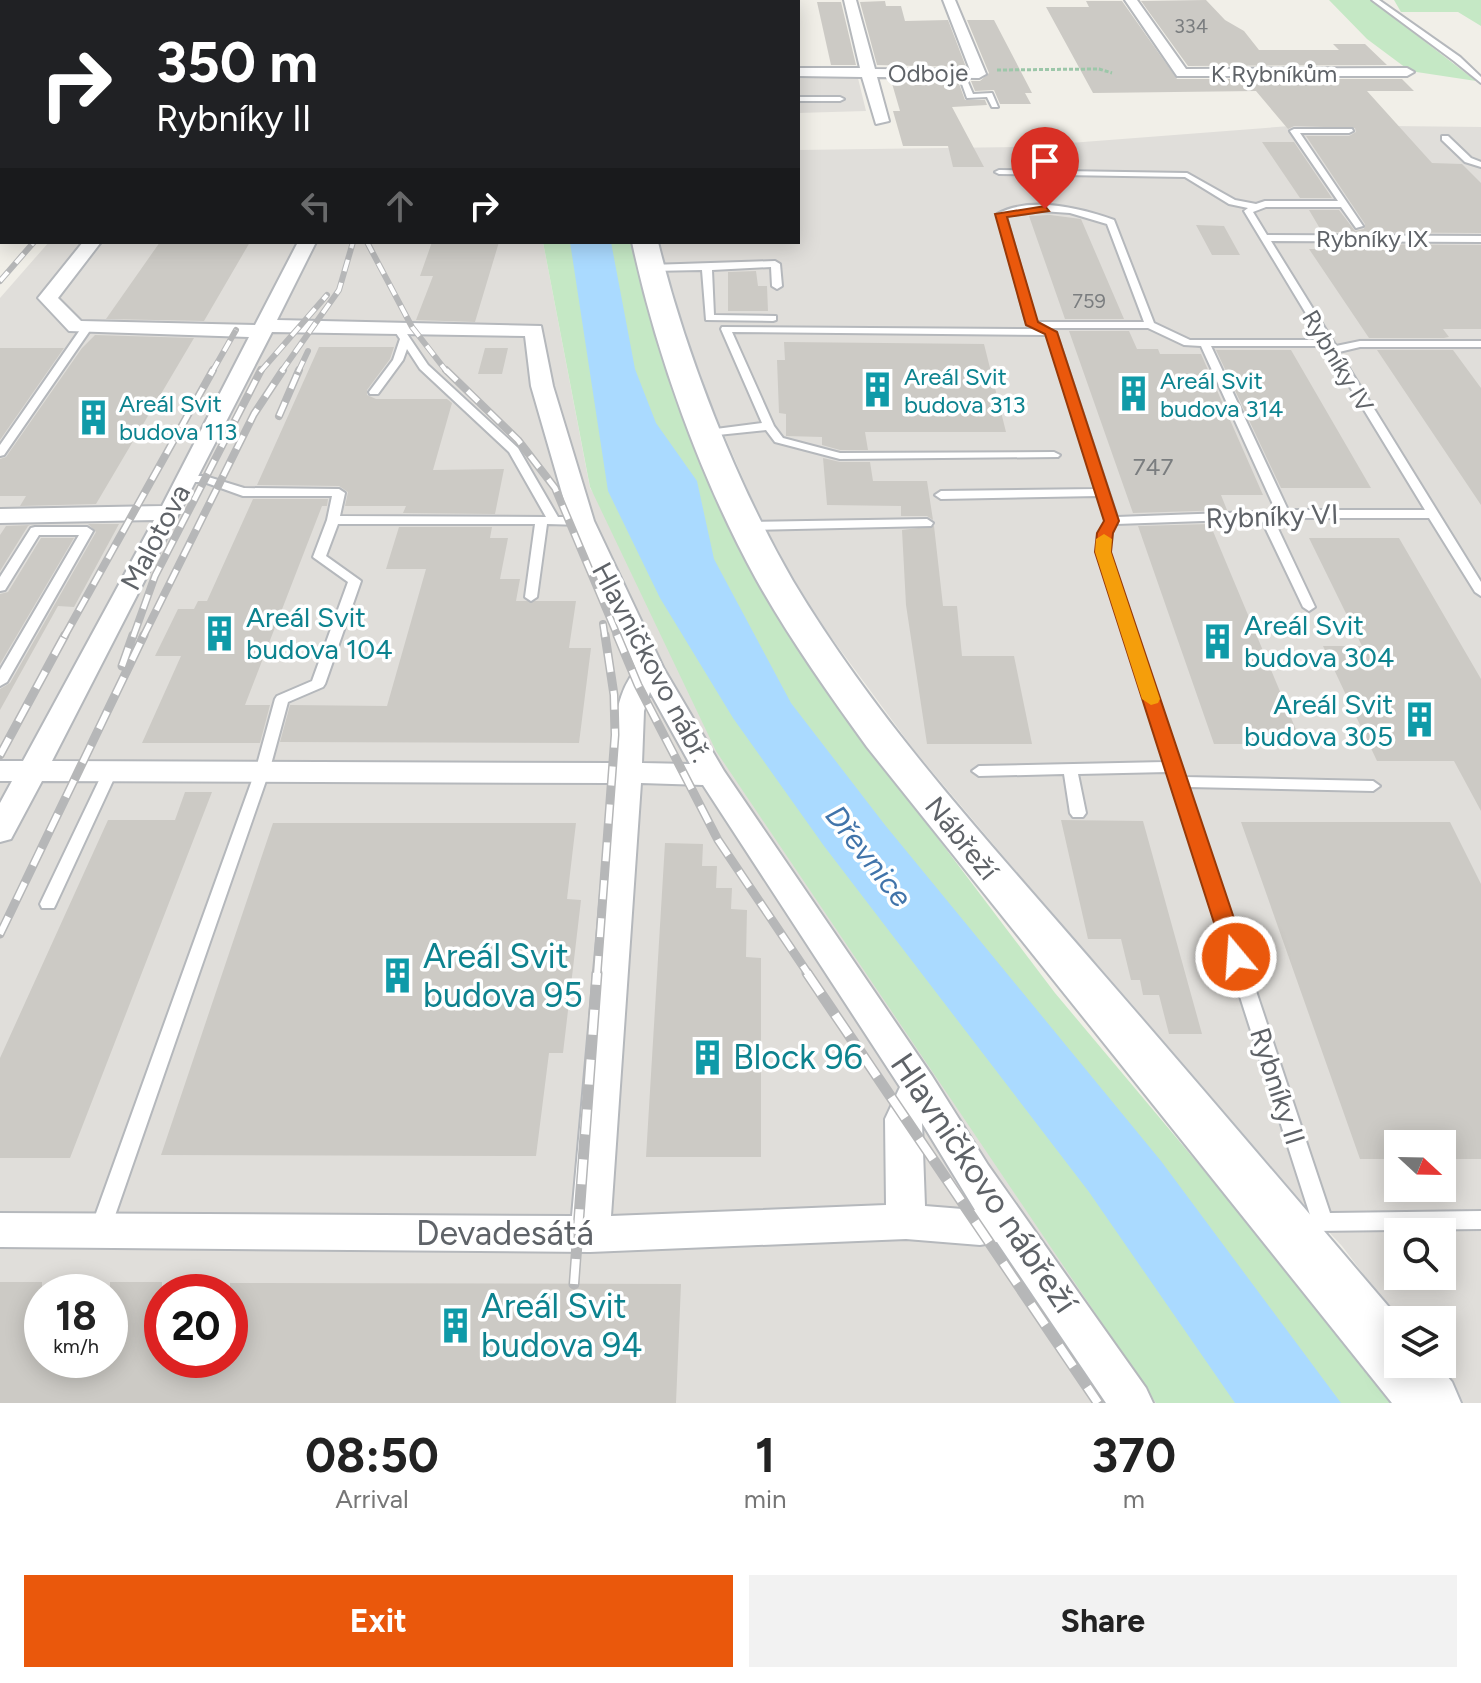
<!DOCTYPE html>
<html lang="en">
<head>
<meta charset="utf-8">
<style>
  :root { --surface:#fff; --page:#f2f2f2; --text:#222; --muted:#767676; --accent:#ea580c }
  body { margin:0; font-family:Figtree,sans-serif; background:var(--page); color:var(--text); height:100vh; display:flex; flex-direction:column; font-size:30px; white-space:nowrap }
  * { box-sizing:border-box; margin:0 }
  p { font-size:26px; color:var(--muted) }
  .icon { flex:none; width:44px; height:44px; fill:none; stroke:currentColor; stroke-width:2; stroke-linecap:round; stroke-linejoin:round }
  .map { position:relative; height:1403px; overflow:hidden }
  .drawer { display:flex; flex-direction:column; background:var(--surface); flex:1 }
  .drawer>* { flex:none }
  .guide { position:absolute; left:0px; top:0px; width:800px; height:244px; box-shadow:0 4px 20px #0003; background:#202124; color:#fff; overflow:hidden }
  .needle { width:52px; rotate:112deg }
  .tools { position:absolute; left:1384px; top:1130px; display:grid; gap:16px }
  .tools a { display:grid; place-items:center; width:72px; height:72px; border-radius:0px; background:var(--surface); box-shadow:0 4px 20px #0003; font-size:40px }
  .speed { position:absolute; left:24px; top:1274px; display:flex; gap:16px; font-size:40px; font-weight:700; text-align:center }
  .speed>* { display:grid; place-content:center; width:104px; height:104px; border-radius:50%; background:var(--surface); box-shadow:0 4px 20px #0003; line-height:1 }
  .speed small { font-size:20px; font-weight:400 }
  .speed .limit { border:12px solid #d22; background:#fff; color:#111 }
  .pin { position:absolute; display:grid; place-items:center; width:68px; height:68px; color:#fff; margin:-82px -34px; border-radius:50% 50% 50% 0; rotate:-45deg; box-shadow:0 0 8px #0007 }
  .pin .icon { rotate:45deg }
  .me { position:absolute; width:88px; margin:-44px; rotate:342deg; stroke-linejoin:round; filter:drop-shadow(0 0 6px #0008) }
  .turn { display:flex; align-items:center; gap:28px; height:168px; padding:0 24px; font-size:36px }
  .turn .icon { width:104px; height:104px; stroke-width:2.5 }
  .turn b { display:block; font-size:56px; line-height:68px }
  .lanes { display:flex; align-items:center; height:76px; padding:0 24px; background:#0003; justify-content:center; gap:40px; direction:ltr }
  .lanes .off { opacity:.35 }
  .eta { display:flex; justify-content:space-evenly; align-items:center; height:136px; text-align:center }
  .eta b { font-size:48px; font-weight:700; line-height:56px }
  .button { display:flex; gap:16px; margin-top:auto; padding:16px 24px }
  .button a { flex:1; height:92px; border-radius:0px; background:var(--accent); color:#fff; font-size:32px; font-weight:700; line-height:92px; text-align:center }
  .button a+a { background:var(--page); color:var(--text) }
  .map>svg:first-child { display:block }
  .industrial { fill:#e0deda; fill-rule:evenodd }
  .green { fill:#c5e8c5 }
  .water { fill:#aadaff }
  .building { fill:#cccac5 }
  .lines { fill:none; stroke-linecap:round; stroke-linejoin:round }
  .lane-casing { stroke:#b5b8bc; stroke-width:4 }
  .street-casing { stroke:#b5b8bc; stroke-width:4 }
  .secondary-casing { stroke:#b6babf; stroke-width:4 }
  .primary-casing { stroke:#f2c960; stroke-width:4 }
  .path { stroke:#9cc7a9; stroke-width:3; stroke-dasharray:4 2; stroke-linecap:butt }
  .lane { fill:#fff; fill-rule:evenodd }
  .street { fill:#fff; fill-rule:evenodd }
  .secondary { fill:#fff; fill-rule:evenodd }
  .primary { fill:#fff2af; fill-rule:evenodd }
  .rail-far3-casing { stroke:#b6b7b8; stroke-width:6 }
  .rail-far2-casing { stroke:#b6b7b8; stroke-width:8 }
  .rail-far1-casing { stroke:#b6b7b8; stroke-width:9 }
  .rail-casing { stroke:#b6b7b8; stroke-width:11 }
  .rail-far3 { stroke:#fff; stroke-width:4; stroke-dasharray:12; stroke-linecap:butt }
  .rail-far2 { stroke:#fff; stroke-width:5; stroke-dasharray:15; stroke-linecap:butt }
  .rail-far1 { stroke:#fff; stroke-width:6; stroke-dasharray:19; stroke-linecap:butt }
  .rail { stroke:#fff; stroke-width:8; stroke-dasharray:25; stroke-linecap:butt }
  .route { fill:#ea580c; stroke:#983908; stroke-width:2 }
  .slow { fill:#f59e0b }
  .labels { text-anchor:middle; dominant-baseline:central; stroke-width:7; stroke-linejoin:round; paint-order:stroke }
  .far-number-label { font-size:20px; fill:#7a7d7f }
  .far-street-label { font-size:24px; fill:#5f6368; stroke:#fff }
  .far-culture-label { font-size:24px; fill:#0d838f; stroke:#fff; text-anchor:start }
  .number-label { font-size:24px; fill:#7a7d7f }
  .street-label { font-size:28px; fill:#5f6368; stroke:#fff }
  .culture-label { font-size:28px; fill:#0d838f; stroke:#fff; text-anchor:start }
  .water-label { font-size:30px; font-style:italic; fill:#4174aa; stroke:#fff }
  .near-culture-label { font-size:34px; fill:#0d838f; stroke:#fff; text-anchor:start }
  .near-street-label { font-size:34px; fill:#5f6368; stroke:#fff }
</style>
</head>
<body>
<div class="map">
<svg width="1481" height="1403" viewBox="0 0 1481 1403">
  <rect width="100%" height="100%" fill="#f1efe8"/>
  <!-- industrial -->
  <path class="industrial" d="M857,74L866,111L798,113V75Z
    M1303,125L1481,127V1403H1461L1432,1364H1442V1320H1398L1342,1246L1232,1128L914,750L833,640L781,567L677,325L655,242H798V150L1018,147ZM1398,1144H1442V1188H1398ZM1398,1232H1442V1276H1398Z
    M49,242H543L590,488L1162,1403H0V298ZM42,1292H110V1360H42ZM162,1292H230V1360H162Z"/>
  <!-- green -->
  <path class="green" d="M1329,0H1371L1476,81L1410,71L1367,39Z
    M1394,0H1481V26L1458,12H1401Z
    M543,242H636L831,689L924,820L1055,993L1399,1403H1156L716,751L590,487Z"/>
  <!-- water -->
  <path class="water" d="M570,242H611L635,369L656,423L697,481L714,559L791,703L885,825L1161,1161L1341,1403H1235L1089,1192L824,846L733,718L660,598L608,491Z"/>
  <!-- building -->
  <path class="building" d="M1206,0L1225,20L1244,31L1259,50H1339L1333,44H1365L1387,65L1188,66L1141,1Z
    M885,1L886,6H901L905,21L948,20L966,67L877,65L860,2Z
    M1086,1H1122L1177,79H1402L1414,91H1367L1432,163L1462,164L1481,183V233L1322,232L1309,210H1339L1355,231L1364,229L1365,224L1306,136H1349L1356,132L1355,128L1294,126L1288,129L1256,91L1093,93L1046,7H1089Z
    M817,2H841L856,65H831Z
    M967,20H994L1032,93H1025L1031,104H1000L994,90L975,91L971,81H980L989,73Z
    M891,80L958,81L965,100H985L987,105L952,107L984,167H953L948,146H903L893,111H900Z
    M1262,142H1294L1332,198H1300Z
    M1050,215L1081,219L1124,319H1065L1029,216Z
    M1196,225L1224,226L1240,255H1212Z
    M160,242H250L204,321L106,319Z
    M432,242H499L475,322L416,320L433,276H420Z
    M1331,244L1481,245V329H1443L1449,337L1444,338H1369L1309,249H1334Z
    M756,271L758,286H767L768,311H728V272Z
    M1069,331H1129L1137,349H1158L1160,354H1201L1263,495H1221L1227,510L1133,513Z
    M95,335L194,338L96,504L20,506L26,496H0V459L6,457L82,348Z
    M784,342L984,344L1006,432H865L868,450H840L822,445V437L786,436V414L779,413L777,360H785Z
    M319,347H394L390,359L367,390V395L376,399H447L452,403L433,470L504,469L495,514L403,513L406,506H345L348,492L339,486L257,485Z
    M0,348H64L0,440Z
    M485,348H508L502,374H478Z
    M1216,350H1291L1371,488H1281Z
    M1377,350H1453L1481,388V505Z
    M823,458L840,462H870L873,481H927L933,520L927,516H901V506L827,505Z
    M253,499H328L327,506H322L245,705H270L260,743H142L181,656H155L178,609H194L198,601H207Z
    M88,524H119L74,607L58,606L0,710V689L10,683L96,532Z
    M1210,524L1302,744H1214L1138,526Z
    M30,525L28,526L0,571V535L6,526Z
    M934,526L943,606H957L962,656H1014L1032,744H927L906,605L902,530Z
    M399,527H492L490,538H508L500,579H520L516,601H576L569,648H591L579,743L280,742L290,705L387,706L426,569H386Z
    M41,538H74L0,664V594L8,592Z
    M1309,538H1399L1481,679V811L1454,761H1377L1323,646H1362Z
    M185,792H212L70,1158H0V1058L108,820H175Z
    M1061,820L1143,821L1202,1034H1169L1159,995H1143L1140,980H1131L1121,939H1088Z
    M1241,822H1450L1481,884V1159H1442V1144H1398V1159H1360Z
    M273,823H576L567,899L581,900L563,1053H549L536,1156L161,1155Z
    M665,843L703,844L702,866H717L716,888H732L731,909L747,910L746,957L761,958V1157H646Z
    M0,1282H42V1360H110V1282H162V1360H230V1283L681,1284L676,1403H0Z"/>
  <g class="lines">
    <defs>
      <path id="lane" d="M1372,0H1379L1460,57L1481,77V83L1454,61Z
        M958,73H964L973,94L992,93L998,107H992L987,97L967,98Z
        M798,97H840L844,99L840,101H798Z
        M1294,129H1352L1353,131L1349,133H1300L1363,226L1356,228L1341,207H1266L1253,212L1267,235L1481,236V242L1271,241L1336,346L1360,341H1481V347H1360L1339,352L1481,582V596L1475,592L1429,518H1273L1315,607L1309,611L1303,607L1261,519L1116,524L1111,533L1109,552L1184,777L1373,781L1380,786L1373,791L1188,787L1330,1213L1481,1211V1229L1314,1231L1307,1228L1304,1222L1307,1216L1310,1215L1168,772L1078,774L1086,813L1083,817H1073L1070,813L1064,774L979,776L972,771L979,766L1165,762L1097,552L1099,533L1106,521L1098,496L941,499L935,495L941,491L1096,489L1047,335L732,332L774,426L783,438L840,453L1054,452L1060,455L1058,457L840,459L775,442L766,430L708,436L702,433L708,430L762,423L721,329L722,327L1033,329L1027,325L997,214C1030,196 1080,208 1114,220L1154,323L1190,340H1322L1244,211L1248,208L1229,204L1185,177L999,174L995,172L999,170L1187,173L1235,200L1256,204L1265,201H1338L1290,131ZM1042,211L1070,213L1107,224L1144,322H1036L1006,216ZM1049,328H1148L1184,345L1201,346L1276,511L1117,517L1056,332ZM1211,346H1325L1425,510H1288Z
        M1442,136H1448L1471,158L1481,162V167L1465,162L1442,140Z
        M775,261L780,264L782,286L777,289L772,286L771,267L712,270L714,315L776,316V320L773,321L706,320L702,270L650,271L645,268L650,265Z
        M397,324L401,325L428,365L518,448L558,517H582L588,521L582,525L547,524L537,597L531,601L525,597L535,524H338L326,556L361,581L325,684L323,687L288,702L269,772L110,1230L107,1236L100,1239L93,1236L90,1230L255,772L275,699L277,696L312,681L348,582L313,557L327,520L332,496H243L204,482H187L181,479L187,476H205L244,488L339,489L345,493L340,516L546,517L509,452L420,369L407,349L403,360L378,394H370L369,392L393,360L400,339L392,327Z
        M86,326L91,329L4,455L0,456V445L82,327Z
        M927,519L933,523L931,526L748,530L742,526L748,522Z
        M35,527H87L93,531L7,682L0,686V670L79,535H39L5,590L0,591V577L31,528Z
        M110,767L117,772L56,904L54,908H42L40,904L103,772Z"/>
      <path id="street" d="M49,0H61V2H49Z
        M844,0H856L875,69L970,70L943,0H955L986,74L979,78L877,77L889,121L876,124L862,77L798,76V68H860Z
        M1125,0H1137L1186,69L1407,68L1414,72L1407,76H1177Z
        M0,28H2V36H0Z
        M83,242H101L58,298L81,321L255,325L298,242H316L277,320L541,326L553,386L594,521L664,669L724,771L932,1076L988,1165L1146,1388L1153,1403H1106L997,1242L980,1245L906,1239L590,1252L0,1247V1213L572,1216L611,783L42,781L11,839L0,842V803L12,781H0V761H23L154,520L0,523V509L162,506L249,337L69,331L38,298ZM272,332L525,336L531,386L570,521L636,669C614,697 615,728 612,763L52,761ZM650,692L690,764L642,763L644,711ZM641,783L703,785L900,1087L885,1119L886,1205L611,1216ZM922,1123L975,1210L925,1206Z"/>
      <path id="secondary" d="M589,0H607V2H589Z
        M632,242H658C685,352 736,483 793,581C877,722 990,843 1097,967C1199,1084 1299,1202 1400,1320L1398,1364H1437L1452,1382L1461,1403H1392L867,747C828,693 789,638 756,579C701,479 656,354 632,242Z"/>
      <path id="primary" d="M176,0H197L175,2Z
        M2,175V191L0,192V176Z"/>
    </defs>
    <!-- lane casing -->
    <use href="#lane" class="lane-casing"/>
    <!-- street casing -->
    <use href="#street" class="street-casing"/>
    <!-- secondary casing -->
    <use href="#secondary" class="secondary-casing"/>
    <!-- primary casing -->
    <use href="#primary" class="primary-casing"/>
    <!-- path -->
    <path class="path" d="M497,2L508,0
      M527,2L537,0
      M997,70L1099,69L1112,73"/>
    <!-- lane -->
    <use href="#lane" class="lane"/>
    <!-- street -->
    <use href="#street" class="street"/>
    <!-- secondary -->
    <use href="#secondary" class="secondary"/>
    <!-- primary -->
    <use href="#primary" class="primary"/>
    <defs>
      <path id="rail-far3" d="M367,242L412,327L447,372
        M0,281L34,242
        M212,372L236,330
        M260,372L327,295
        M281,372L339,290L353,242
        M298,372L308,351"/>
      <path id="rail-far2" d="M446,370L518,440L555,488L618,637
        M279,416L299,370
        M603,624L605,637
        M64,637L213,370
        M133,637L155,576L261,370
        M143,637L254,414L283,370"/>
      <path id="rail-far1" d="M617,635L638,685L718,840L809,975
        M122,666L133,635
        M0,755L65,635
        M0,934L144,635
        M597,975L615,735L614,695L605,635"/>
      <path id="rail" d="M807,973L1098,1403
        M574,1284L597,973"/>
    </defs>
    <!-- rail-far3 casing -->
    <use href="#rail-far3" class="rail-far3-casing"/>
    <!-- rail-far2 casing -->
    <use href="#rail-far2" class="rail-far2-casing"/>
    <!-- rail-far1 casing -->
    <use href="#rail-far1" class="rail-far1-casing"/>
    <!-- rail casing -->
    <use href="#rail" class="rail-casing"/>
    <!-- rail-far3 -->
    <use href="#rail-far3" class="rail-far3"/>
    <!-- rail-far2 -->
    <use href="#rail-far2" class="rail-far2"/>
    <!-- rail-far1 -->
    <use href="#rail-far1" class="rail-far1"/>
    <!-- rail -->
    <use href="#rail" class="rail"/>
  </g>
  <!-- route -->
  <path class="route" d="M1045,206L1049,211L1007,217L1038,322L1057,332L1119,521L1113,533L1111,552L1247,957L1236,965L1225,957L1095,552L1097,533L1104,521L1045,334L1026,325L995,214Z"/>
  <!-- slow -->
  <path class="slow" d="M1104,534L1112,539L1111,552L1160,699L1158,703L1151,705L1142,699L1095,552L1096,539Z"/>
  <!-- icons -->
  <defs>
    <symbol id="building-bare" viewBox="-9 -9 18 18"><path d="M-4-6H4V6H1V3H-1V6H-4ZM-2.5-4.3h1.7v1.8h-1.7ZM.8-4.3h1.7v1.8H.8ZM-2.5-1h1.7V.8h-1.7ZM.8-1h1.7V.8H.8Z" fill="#0f9aa8" stroke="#fff" stroke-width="2.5" paint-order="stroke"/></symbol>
  </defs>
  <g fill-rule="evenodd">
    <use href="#building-bare" x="852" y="364" width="51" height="51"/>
    <use href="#building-bare" x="1108" y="368" width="51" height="51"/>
    <use href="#building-bare" x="68" y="392" width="51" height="51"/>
    <use href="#building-bare" x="194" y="608" width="51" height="51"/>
    <use href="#building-bare" x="1192" y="616" width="51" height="51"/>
    <use href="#building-bare" x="1394" y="694" width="51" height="51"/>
    <use href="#building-bare" x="372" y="950" width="51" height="51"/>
    <use href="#building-bare" x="682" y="1032" width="51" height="51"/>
    <use href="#building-bare" x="430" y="1300" width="51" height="51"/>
  </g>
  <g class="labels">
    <!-- far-number labels -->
    <g class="far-number-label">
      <text x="1191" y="26">334</text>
      <text x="1089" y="301">759</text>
    </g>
    <!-- far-street labels -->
    <g class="far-street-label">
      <text transform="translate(928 73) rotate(-1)">Odboje</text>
      <text x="1274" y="73">K Rybníkům</text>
      <text x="1372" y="238">Rybníky IX</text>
      <text transform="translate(1338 361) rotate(59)">Rybníky IV</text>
    </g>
    <!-- far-culture labels -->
    <g class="far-culture-label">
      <text x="904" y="376">Areál Svit<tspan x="904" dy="28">budova 313</tspan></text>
      <text x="1160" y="380">Areál Svit<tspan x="1160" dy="28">budova 314</tspan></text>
      <text x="119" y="403">Areál Svit<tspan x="119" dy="28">budova 113</tspan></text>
    </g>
    <!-- number labels -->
    <g class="number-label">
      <text x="1153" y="466">747</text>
    </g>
    <!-- street labels -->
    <g class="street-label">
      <text transform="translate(1272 516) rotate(-2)">Rybníky VI</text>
      <text transform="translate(155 537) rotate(-62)">Malotova</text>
      <text transform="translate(652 662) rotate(62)">Hlavničkovo nábř.</text>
      <text transform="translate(962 838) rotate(51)">Nábřeží</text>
      <text transform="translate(1278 1086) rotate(72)">Rybníky II</text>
    </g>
    <!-- culture labels -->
    <g class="culture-label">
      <text x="246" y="617">Areál Svit<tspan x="246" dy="32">budova 104</tspan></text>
      <text x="1244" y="625">Areál Svit<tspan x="1244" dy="32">budova 304</tspan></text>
      <text x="1393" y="704" text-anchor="end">Areál Svit<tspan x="1393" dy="32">budova 305</tspan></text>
    </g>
    <!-- water labels -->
    <g class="water-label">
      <text transform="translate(869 856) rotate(52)">Dřevnice</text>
    </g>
    <!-- near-culture labels -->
    <g class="near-culture-label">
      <text x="423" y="956">Areál Svit<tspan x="423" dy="39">budova 95</tspan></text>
      <text x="733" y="1057">Block 96</text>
      <text x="481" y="1306">Areál Svit<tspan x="481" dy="39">budova 94</tspan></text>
    </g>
    <!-- near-street labels -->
    <g class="near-street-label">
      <text transform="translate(984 1183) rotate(56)">Hlavničkovo nábřeží</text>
      <text x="505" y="1233">Devadesátá</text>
    </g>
  </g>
</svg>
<div class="tools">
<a><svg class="needle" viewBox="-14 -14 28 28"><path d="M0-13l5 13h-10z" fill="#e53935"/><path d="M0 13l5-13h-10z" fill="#767676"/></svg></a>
<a><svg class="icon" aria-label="search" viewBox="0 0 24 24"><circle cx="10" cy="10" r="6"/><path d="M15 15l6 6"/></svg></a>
<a><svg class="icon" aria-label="layers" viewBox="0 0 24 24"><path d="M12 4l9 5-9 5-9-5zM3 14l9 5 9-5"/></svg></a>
</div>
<div class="speed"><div>18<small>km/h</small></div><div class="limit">20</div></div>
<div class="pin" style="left:1045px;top:209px;background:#d93025"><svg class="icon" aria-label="arrive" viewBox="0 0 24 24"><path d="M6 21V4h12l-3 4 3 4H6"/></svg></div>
<svg class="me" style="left:1236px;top:957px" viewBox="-20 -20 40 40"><circle r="17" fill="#ea580c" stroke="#fff" stroke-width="3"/><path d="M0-11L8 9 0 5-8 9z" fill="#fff"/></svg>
<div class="guide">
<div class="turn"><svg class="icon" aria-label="right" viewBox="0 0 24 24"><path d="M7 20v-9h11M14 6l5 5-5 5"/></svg><div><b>350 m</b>Rybníky II</div></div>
<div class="lanes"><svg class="icon off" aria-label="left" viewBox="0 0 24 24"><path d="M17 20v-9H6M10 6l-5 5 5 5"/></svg><svg class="icon off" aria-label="ahead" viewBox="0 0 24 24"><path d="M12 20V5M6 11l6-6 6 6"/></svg><svg class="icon" aria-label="right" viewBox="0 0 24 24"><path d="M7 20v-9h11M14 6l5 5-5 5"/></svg></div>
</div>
</div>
<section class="drawer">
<div class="eta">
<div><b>08:50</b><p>Arrival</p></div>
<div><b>1</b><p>min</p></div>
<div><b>370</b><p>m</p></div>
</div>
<div class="button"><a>Exit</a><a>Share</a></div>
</section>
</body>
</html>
